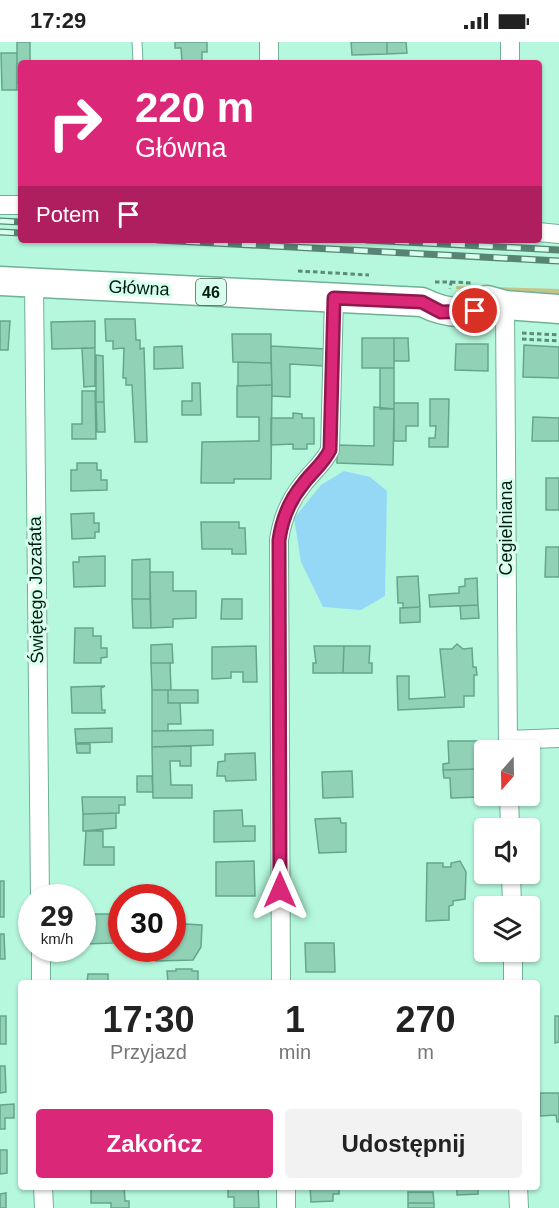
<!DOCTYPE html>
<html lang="pl">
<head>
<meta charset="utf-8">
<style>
  :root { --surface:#fff; --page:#f2f2f2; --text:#222; --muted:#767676; --accent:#db2777 }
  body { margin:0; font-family:Arial,sans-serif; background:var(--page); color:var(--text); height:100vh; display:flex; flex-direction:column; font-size:22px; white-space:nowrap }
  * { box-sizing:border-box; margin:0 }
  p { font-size:20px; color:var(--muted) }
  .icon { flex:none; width:33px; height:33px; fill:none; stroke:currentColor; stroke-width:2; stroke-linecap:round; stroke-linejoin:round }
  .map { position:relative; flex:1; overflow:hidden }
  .sheet { position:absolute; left:18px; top:938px; width:522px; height:210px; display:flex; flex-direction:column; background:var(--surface); border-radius:6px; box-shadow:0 2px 4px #0004 }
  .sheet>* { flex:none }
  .hud { position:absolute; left:18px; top:18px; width:524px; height:183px; border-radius:6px; box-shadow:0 2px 4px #0004; background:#db2777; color:#fff; overflow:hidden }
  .needle { width:39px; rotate:200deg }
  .controls { position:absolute; left:474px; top:698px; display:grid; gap:12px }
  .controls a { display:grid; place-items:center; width:66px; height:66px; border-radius:6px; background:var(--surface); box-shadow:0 2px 4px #0004; font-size:30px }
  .speed { position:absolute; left:18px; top:842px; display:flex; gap:12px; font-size:30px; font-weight:700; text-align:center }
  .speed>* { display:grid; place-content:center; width:78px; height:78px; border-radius:50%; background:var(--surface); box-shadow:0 2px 4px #0004; line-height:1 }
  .speed small { font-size:15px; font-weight:400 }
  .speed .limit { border:9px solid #d22; background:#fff; color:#111 }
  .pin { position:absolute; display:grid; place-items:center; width:51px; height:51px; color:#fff; margin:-26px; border:3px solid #fff; border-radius:50%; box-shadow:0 2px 6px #0007 }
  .me { position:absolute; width:66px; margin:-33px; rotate:0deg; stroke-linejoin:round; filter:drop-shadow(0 0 4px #0008) }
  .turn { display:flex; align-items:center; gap:21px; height:126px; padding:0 18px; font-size:27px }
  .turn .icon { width:78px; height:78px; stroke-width:2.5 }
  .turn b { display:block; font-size:42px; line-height:51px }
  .then { display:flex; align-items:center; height:57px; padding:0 18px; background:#0003; gap:12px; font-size:22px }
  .eta { display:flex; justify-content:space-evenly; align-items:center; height:102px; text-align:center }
  .eta b { font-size:36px; font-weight:800; line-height:42px }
  .primary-button { display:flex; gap:12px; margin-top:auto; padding:12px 18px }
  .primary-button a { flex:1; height:69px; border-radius:6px; background:var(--accent); color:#fff; font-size:24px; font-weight:800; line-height:69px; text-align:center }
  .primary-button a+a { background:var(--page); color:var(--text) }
  .status { display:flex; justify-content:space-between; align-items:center; height:42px; padding:0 30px; background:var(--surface); direction:ltr }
  .status svg { height:16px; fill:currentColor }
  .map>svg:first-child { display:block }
  .green { fill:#c5c489 }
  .water { fill:#95d8f6 }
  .building { fill:#91d2b7; stroke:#65a58c; stroke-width:1.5 }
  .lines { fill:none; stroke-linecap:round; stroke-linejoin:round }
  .lane-casing { stroke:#70b097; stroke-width:11 }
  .street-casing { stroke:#70b097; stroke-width:20 }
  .primary-casing { stroke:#70b097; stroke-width:31 }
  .path { stroke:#5d8b79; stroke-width:3; stroke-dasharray:4.5 3; stroke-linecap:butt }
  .lane { stroke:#fff; stroke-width:9 }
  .street { stroke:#fff; stroke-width:18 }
  .primary { stroke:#fff; stroke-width:28 }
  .rail-casing { stroke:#588573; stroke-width:7 }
  .rail { stroke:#d8ffee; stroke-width:4.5; stroke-dasharray:14; stroke-linecap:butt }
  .route-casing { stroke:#8e194d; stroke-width:15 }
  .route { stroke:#db2777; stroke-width:10 }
  .labels { text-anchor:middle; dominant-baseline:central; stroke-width:6; stroke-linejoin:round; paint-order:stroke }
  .shield { fill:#d8ffee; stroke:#426055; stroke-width:1.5 }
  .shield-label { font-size:16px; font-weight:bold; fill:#021c13 }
  .street-label { font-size:18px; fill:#021c13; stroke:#d8ffee }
</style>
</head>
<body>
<div class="status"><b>17:29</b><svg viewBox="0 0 49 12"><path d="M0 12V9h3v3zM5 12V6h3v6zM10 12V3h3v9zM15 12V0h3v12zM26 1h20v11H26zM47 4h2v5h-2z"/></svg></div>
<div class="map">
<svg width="559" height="1166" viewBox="0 0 559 1166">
  <rect width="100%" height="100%" fill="#b6f8dd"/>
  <!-- green -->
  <path class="green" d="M456,244L559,247V253L456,247Z"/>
  <!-- water -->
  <path class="water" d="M344,429L370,435L387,449L385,554L361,568L323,565L301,520L294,476L321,443Z"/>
  <!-- building -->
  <path class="building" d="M17,0H30V19H35L21,21V41H17Z
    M175,0H207V10H202V19L185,21L182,19L181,6H175Z
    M351,0H387V12L352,13Z
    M387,0H406L407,11L387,12Z
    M1,11H17V48H2Z
    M105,277H135L136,298H140V307L144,306L147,400H135L132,343H126V336H123L124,306L113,307V299H106Z
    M0,279H10L8,308H0Z
    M95,279V306L52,307L51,280Z
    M232,292H271V321L233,320Z
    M362,296H394V326H362Z
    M394,296H408L409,319H394Z
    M456,302H488V329L455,328Z
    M524,303L559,305V336L523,335Z
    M182,304L183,326L154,327V305Z
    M271,304L325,307L324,324L290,322V355L272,354Z
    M82,306H95V344L84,345Z
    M96,313L103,314L104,360H96Z
    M238,320L271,321L272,343L238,344Z
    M380,326H394V367H380Z
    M192,341H200L201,373H182V359H192Z
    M272,343L271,437H234V441H201L202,400L259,399V375H237V344Z
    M82,349H95L96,397H72V382H82Z
    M430,357H449L448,405H429V396H435L436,384H430Z
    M96,360H104L105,390H97Z
    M394,361H418V384H406V399H394Z
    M374,365L394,367L393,423L337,421V403L374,404Z
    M293,371L302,372V376H314V402H307V407H293V402L271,403V376H293Z
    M533,375L559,376V399H532Z
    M77,421H97V428H101V438H107V448L71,449V428H77Z
    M546,436H559V468H546Z
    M94,471V481H99V490H95V496L72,497L71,472Z
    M201,480H239V486H245L246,512H232V507H202Z
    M546,505H559V535H545Z
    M105,514V544L74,545L73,520H79V515Z
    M150,517V557H132V518Z
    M150,530H173V549H196V576L173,577V585L151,586Z
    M418,534L420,565L403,566V561H398L397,535Z
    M477,536L478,563L430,565L429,553L459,551V545L465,544V537Z
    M132,557H150L151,586H133Z
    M222,557H242V577H221Z
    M478,563L479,576L461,577L460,564Z
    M420,565V580L400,581V566Z
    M75,586H93V594H101V606H107V615L101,616V621H74Z
    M172,602L173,621H151V603Z
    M457,602L463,607L472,606L473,625H476L477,633H474V654H464V665L398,668L397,634H409V657L445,655L440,607H452Z
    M256,604L257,640H243V630H231V636L212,637V605Z
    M314,604H344L343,631H313V621H316Z
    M344,604H370L369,621H372V631H343Z
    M151,621H170L171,648H152Z
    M105,644L101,646L102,668H105V671H72L71,645Z
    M152,648H168V661H180L181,682H168V689H152Z
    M168,648H198V661H168Z
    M112,686V700L76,701L75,687Z
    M213,688V703L152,705V689Z
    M448,699H477L478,727L443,728V722L449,721Z
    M76,702H90V711H77Z
    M191,704V724H180V719H170L171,743H192V756H153L152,705Z
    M255,711L256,738L226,739L225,734H217L218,720L225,719V712Z
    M478,727L479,755L451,756L450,736H444L443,728Z
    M352,729L353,755L323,756L322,730Z
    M137,734H152L153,750H137Z
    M82,755H125V763H119V771L83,772Z
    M242,768L243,784H255V799L214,800V769Z
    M116,771V786L83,789V772Z
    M340,776L341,781H346V810L319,811L315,777Z
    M86,789H103V805H114V823H84Z
    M254,819L255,854H216V820Z
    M460,819L466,830L465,857L453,859V863L449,864V878L426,879L427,821H443V825H451V821Z
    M0,839H4V875H0Z
    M84,872H112L113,901L85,902Z
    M185,882L202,883L201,905L193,918L156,919V906H172V893H184Z
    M0,892H4L5,917H0Z
    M305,901H334L335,930H306Z
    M176,927H192V929H198V940H168L167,929H176Z
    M88,932H108V940H87Z
    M0,974H6V1002H0Z
    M555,974H559V1000L555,1001Z
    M0,1024H5L6,1050L0,1051Z
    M540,1051H559V1080H557L556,1073L540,1074Z
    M14,1062V1076H5V1087H0V1063Z
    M0,1108H7V1131L0,1132Z
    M91,1144H124L125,1159H129V1166H111V1161H91Z
    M234,1144H258L259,1166H234V1155H228V1147H234Z
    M310,1144L339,1145V1152H333V1159L311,1160Z
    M450,1144H478V1152L457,1153V1147H450Z
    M408,1150H433L434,1161H408Z
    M6,1151V1166H0V1152Z
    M408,1161H434V1166H408Z"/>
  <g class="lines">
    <defs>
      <path id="lane" d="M137,0L138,21"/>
      <path id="street" d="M269,0V21
        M510,0V21
        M0,163H21
        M538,190L559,192
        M34,240L40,855
        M505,263L508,708
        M508,698L559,696
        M509,753L510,786
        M511,831L512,864
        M41,906V940
        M513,909V940
        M281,940L279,498C282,477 289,459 303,442C312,430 323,422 330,408L334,256
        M43,1144L44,1166
        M286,1144V1166
        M518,1144L519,1166"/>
      <path id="primary" d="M0,239L422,260C454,276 472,270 505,263
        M487,258L505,263L559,267"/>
    </defs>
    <!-- lane casing -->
    <use href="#lane" class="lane-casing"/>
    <!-- street casing -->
    <use href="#street" class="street-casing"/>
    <!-- primary casing -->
    <use href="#primary" class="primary-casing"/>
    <!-- path -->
    <path class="path" d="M298,229L369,233
      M435,240H451L450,247
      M451,240L473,241
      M522,291L559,293
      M522,297L559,299"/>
    <!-- lane -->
    <use href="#lane" class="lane"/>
    <!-- street -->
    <use href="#street" class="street"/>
    <!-- primary -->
    <use href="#primary" class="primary"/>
    <defs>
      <path id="rail" d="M0,179L21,180
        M0,190L21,191
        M158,198L559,219
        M367,198L559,208"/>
    </defs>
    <!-- rail casing -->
    <use href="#rail" class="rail-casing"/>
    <!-- rail -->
    <use href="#rail" class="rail"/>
  </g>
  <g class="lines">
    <defs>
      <path id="route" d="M280,848L279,498C282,477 289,459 303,442C312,430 323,422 330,408L334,256L422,260L441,270L475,269"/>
    </defs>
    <!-- route casing -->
    <use href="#route" class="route-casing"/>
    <!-- route -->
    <use href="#route" class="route"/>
  </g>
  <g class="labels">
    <!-- shield labels -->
    <rect class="shield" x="196" y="237" width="30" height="26" rx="4.5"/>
    <g class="shield-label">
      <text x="211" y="250">46</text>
    </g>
    <!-- street labels -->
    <g class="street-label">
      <text transform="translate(139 246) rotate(3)">Główna</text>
      <text transform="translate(506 486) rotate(-90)">Cegielniana</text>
      <text transform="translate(36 548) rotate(-91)">Świętego Jozafata</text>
    </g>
  </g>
</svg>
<div class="controls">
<a><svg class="needle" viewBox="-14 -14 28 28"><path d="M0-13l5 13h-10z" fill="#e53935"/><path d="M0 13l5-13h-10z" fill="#767676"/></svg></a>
<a><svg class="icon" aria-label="sound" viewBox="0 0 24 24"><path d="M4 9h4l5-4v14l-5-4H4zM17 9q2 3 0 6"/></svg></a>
<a><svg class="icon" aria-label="layers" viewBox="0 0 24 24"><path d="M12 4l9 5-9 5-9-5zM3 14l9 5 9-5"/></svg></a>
</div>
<div class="speed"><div>29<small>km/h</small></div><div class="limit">30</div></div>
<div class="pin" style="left:475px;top:269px;background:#d93025"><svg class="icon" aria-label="arrive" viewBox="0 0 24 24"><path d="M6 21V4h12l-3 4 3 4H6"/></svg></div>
<svg class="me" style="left:280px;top:848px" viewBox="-20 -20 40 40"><path d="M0-17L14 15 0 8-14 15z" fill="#db2777" stroke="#fff" stroke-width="4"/></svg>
<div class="hud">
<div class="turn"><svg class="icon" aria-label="right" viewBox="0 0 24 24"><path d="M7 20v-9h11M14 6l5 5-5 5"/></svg><div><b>220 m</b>Główna</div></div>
<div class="then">Potem<svg class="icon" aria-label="arrive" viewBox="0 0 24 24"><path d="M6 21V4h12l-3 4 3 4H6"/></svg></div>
</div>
<section class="sheet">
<div class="eta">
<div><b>17:30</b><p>Przyjazd</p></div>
<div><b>1</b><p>min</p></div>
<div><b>270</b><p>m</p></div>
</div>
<div class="primary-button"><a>Zakończ</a><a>Udostępnij</a></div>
</section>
</div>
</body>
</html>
